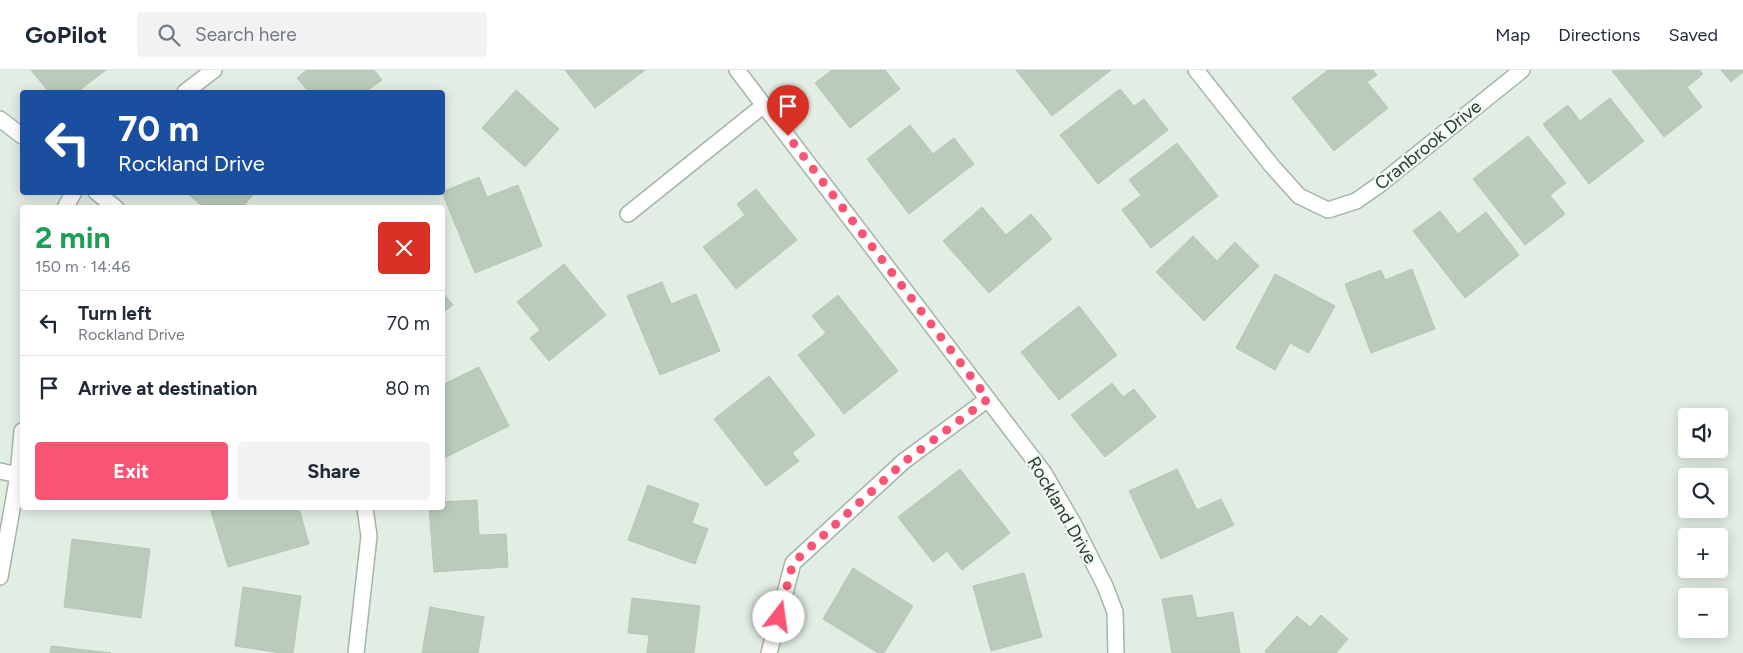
<!DOCTYPE html>
<html lang="en">
<head>
<meta charset="utf-8">
<style>
  :root { --surface:#fff; --page:#f2f2f3; --text:#1f2937; --muted:#747a83; --line:#e0e1e3; --accent:#fb5374 }
  body { margin:0; font-family:Figtree,sans-serif; background:var(--page); color:var(--text); height:100vh; display:flex; flex-direction:column; font-size:19px; white-space:nowrap }
  * { box-sizing:border-box; margin:0 }
  p { font-size:16px; color:var(--muted) }
  .icon { flex:none; width:28px; height:28px; fill:none; stroke:currentColor; stroke-width:2; stroke-linecap:round; stroke-linejoin:round }
  .map { position:relative; flex:1; overflow:hidden }
  .sheet { position:absolute; left:20px; top:135px; width:425px; height:305px; display:flex; flex-direction:column; background:var(--surface); border-radius:5px; box-shadow:0 2px 12px #0003 }
  .sheet>* { flex:none }
  .guide { position:absolute; left:20px; top:20px; width:425px; height:105px; border-radius:5px; box-shadow:0 2px 12px #0003; background:#1a4fa0; color:#fff; overflow:hidden }
  .buttons { position:absolute; left:1678px; top:338px; display:grid; gap:10px }
  .buttons a { display:grid; place-items:center; width:50px; height:50px; border-radius:5px; background:var(--surface); box-shadow:0 2px 12px #0003; font-size:25px }
  .pin { position:absolute; display:grid; place-items:center; width:42px; height:42px; color:#fff; margin:-51px -21px; border-radius:50% 50% 50% 0; rotate:-45deg; box-shadow:0 0 5px #0007 }
  .pin .icon { rotate:45deg }
  .me { position:absolute; width:55px; margin:-28px; rotate:15deg; stroke-linejoin:round; filter:drop-shadow(0 0 4px #0008) }
  .turn { display:flex; align-items:center; gap:18px; height:105px; padding:0 15px; font-size:22px }
  .turn .icon { width:65px; height:65px; stroke-width:2.5 }
  .turn b { display:block; font-size:35px; line-height:42px }
  .round { display:grid; place-items:center; flex:none; width:52px; height:52px; border-radius:5px; background:var(--page) }
  .overview { display:flex; align-items:center; justify-content:space-between; height:85px; padding:0 15px }
  h1 { font-size:30px; font-weight:700; line-height:38px; color:#1e9e55 }
  .button { display:flex; gap:10px; margin-top:auto; padding:10px 15px }
  .button a { flex:1; height:58px; border-radius:5px; background:var(--accent); color:#fff; font-size:20px; font-weight:700; line-height:58px; text-align:center }
  .button a+a { background:var(--page); color:var(--text) }
  ul { padding:0; list-style:none }
  li { display:flex; align-items:center; gap:15px; height:65px; padding:0 15px; border-top:1px solid var(--line) }
  li div { flex:1 }
  li b { display:block; font-size:19px }
  li em { font-style:normal }
  header { display:flex; align-items:center; gap:30px; box-sizing:border-box; height:70px; padding:0 25px; background:var(--surface); border-bottom:1px solid var(--line) }
  header strong { font-size:24px }
  nav { display:flex; gap:28px; margin-inline-start:auto; font-size:18px }
  .search { width:350px; height:45px; background:var(--page); display:flex; align-items:center; gap:12px; box-sizing:border-box; padding:0 18px; border-radius:5px; color:var(--muted); font-size:19px }
  .map>svg:first-child { display:block }
  .building { fill:#bacbbc; stroke:#b4c7b7 }
  .lines { fill:none; stroke-linecap:round; stroke-linejoin:round }
  .minor-casing { stroke:#a4b5a7; stroke-width:18 }
  .minor { stroke:#fff; stroke-width:15 }
  .route { stroke:#fb5374; stroke-width:9; stroke-dasharray:0 16.2 }
  .labels { text-anchor:middle; dominant-baseline:central; stroke-width:4.5; stroke-linejoin:round; paint-order:stroke }
  .street-label { font-size:18px; fill:#213f29; stroke:#f3f9f3 }
</style>
</head>
<body>
<header>
<strong>GoPilot</strong>
<div class="search"><svg class="icon" aria-label="search" viewBox="0 0 24 24"><circle cx="10" cy="10" r="6"/><path d="M15 15l6 6"/></svg>Search here</div>
<nav><a>Map</a><a>Directions</a><a>Saved</a></nav>
</header>
<div class="map">
<svg width="1743" height="583" viewBox="0 0 1743 583">
  <rect width="100%" height="100%" fill="#e2ede3"/>
  <!-- building -->
  <path class="building" d="M31,0H106L77,22H49Z
    M307,0H374L382,10L365,22H309L297,8Z
    M565,0H645L595,38Z
    M832,0H885L900,19L850,58L815,13Z
    M1016,0H1111L1052,46Z
    M1328,0H1373L1377,5L1367,12L1388,38L1334,81L1292,28Z
    M1699,0L1703,4L1687,17L1702,37L1664,67L1612,1Z
    M1721,0H1743V2L1731,12Z
    M1120,19L1134,36L1144,29L1168,60L1098,114L1060,65Z
    M516,20L559,59L525,97L482,58Z
    M1610,28L1644,71L1589,114L1543,54L1568,35L1580,51Z
    M910,55L933,84L954,68L974,94L909,144L867,89Z
    M1528,66L1566,113L1550,125L1565,144L1525,175L1473,109Z
    M1177,73L1218,126L1151,178L1122,140L1141,125L1129,110Z
    M479,107L487,127L518,115L542,176L475,203L442,122Z
    M756,119L797,170L736,219L703,177L745,145L737,134Z
    M186,122H255L242,138H204Z
    M982,137L1006,165L1031,144L1052,169L989,223L943,171Z
    M1440,141L1458,164L1486,142L1519,185L1465,228L1413,161Z
    M1193,166L1217,191L1235,172L1259,196L1204,251L1156,202Z
    M564,194L606,245L549,291L530,268L540,260L517,232Z
    M1412,199L1435,259L1371,283L1345,214L1381,200L1385,210Z
    M1275,204L1335,236L1309,283L1290,273L1275,300L1236,278Z
    M662,212L671,234L696,224L720,281L660,305L627,226Z
    M442,222L453,235L442,243Z
    M838,225L898,301L844,344L798,285L826,263L812,246Z
    M1079,236L1117,285L1059,330L1021,282Z
    M479,297L509,356L442,389V315Z
    M769,306L815,365L792,383L799,391L766,416L714,349Z
    M1112,313L1123,327L1134,319L1156,347L1105,387L1071,345Z
    M960,399L1010,463L962,500L947,481L933,492L898,447Z
    M1177,399L1197,440L1221,429L1234,455L1161,489L1129,421Z
    M648,415L699,434L692,453L708,459L695,494L628,470Z
    M477,430L479,465L506,464L508,497L434,502L429,438H442V432Z
    M210,438H299L309,474L228,497Z
    M72,469L150,479L141,548L64,537Z
    M853,498L913,536L884,583H878L823,549Z
    M1024,503L1042,567L991,581L973,516Z
    M243,517L301,526L293,583H281L235,576Z
    M1192,525L1197,548L1233,542L1240,583H1172L1162,529Z
    M632,528L700,536L694,583H647L649,565L628,563Z
    M430,537L484,547L478,583H422Z
    M1321,545L1348,569L1336,583H1266L1265,581L1297,546L1310,557Z
    M51,576L111,583H50Z"/>
  <g class="lines">
    <defs>
      <path id="minor" d="M737,0L1044,403L1073,453L1105,516L1115,542L1116,583
        M1196,0L1272,96L1299,126L1328,140L1356,131L1379,115L1522,0
        M185,22L214,0
        M0,49L22,66
        M96,122L116,138
        M65,138L74,122
        M628,144L764,35
        M0,401L18,405
        M0,507L18,405L22,361
        M356,583L369,466L365,438
        M769,583L793,493L904,391L988,329"/>
    </defs>
    <!-- minor casing -->
    <use href="#minor" class="minor-casing"/>
    <!-- minor -->
    <use href="#minor" class="minor"/>
  </g>
  <g class="lines">
    <!-- route -->
    <path class="route" d="M779,547L793,493L904,392L988,329L788,66"/>
  </g>
  <g class="labels">
    <!-- street labels -->
    <g class="street-label">
      <text transform="translate(1428 75) rotate(-39)">Cranbrook Drive</text>
      <text transform="translate(1062 440) rotate(60)">Rockland Drive</text>
    </g>
  </g>
</svg>
<div class="buttons">
<a><svg class="icon" aria-label="sound" viewBox="0 0 24 24"><path d="M4 9h4l5-4v14l-5-4H4zM17 9q2 3 0 6"/></svg></a>
<a><svg class="icon" aria-label="search" viewBox="0 0 24 24"><circle cx="10" cy="10" r="6"/><path d="M15 15l6 6"/></svg></a>
<a>+</a>
<a>−</a>
</div>
<div class="pin" style="left:788px;top:66px;background:#d93025"><svg class="icon" aria-label="arrive" viewBox="0 0 24 24"><path d="M6 21V4h12l-3 4 3 4H6"/></svg></div>
<svg class="me" style="left:779px;top:547px" viewBox="-20 -20 40 40"><circle r="19" fill="#fff"/><path d="M0-13L10 11 0 6-10 11z" fill="#fb5374"/></svg>
<div class="guide">
<div class="turn"><svg class="icon" aria-label="left" viewBox="0 0 24 24"><path d="M17 20v-9H6M10 6l-5 5 5 5"/></svg><div><b>70 m</b>Rockland Drive</div></div>
</div>
<section class="sheet">
<div class="overview"><div><h1>2 min</h1><p>150 m · 14:46</p></div><a class="round" style="background:#d93025;color:#fff"><svg class="icon" aria-label="close" viewBox="0 0 24 24"><path d="M6 6l12 12M18 6L6 18"/></svg></a></div>
<ul>
<li><svg class="icon" aria-label="left" viewBox="0 0 24 24"><path d="M17 20v-9H6M10 6l-5 5 5 5"/></svg><div><b>Turn left</b><p>Rockland Drive</p></div><em>70 m</em></li>
<li><svg class="icon" aria-label="arrive" viewBox="0 0 24 24"><path d="M6 21V4h12l-3 4 3 4H6"/></svg><div><b>Arrive at destination</b></div><em>80 m</em></li>
</ul>
<div class="button"><a>Exit</a><a>Share</a></div>
</section>
</div>
</body>
</html>
